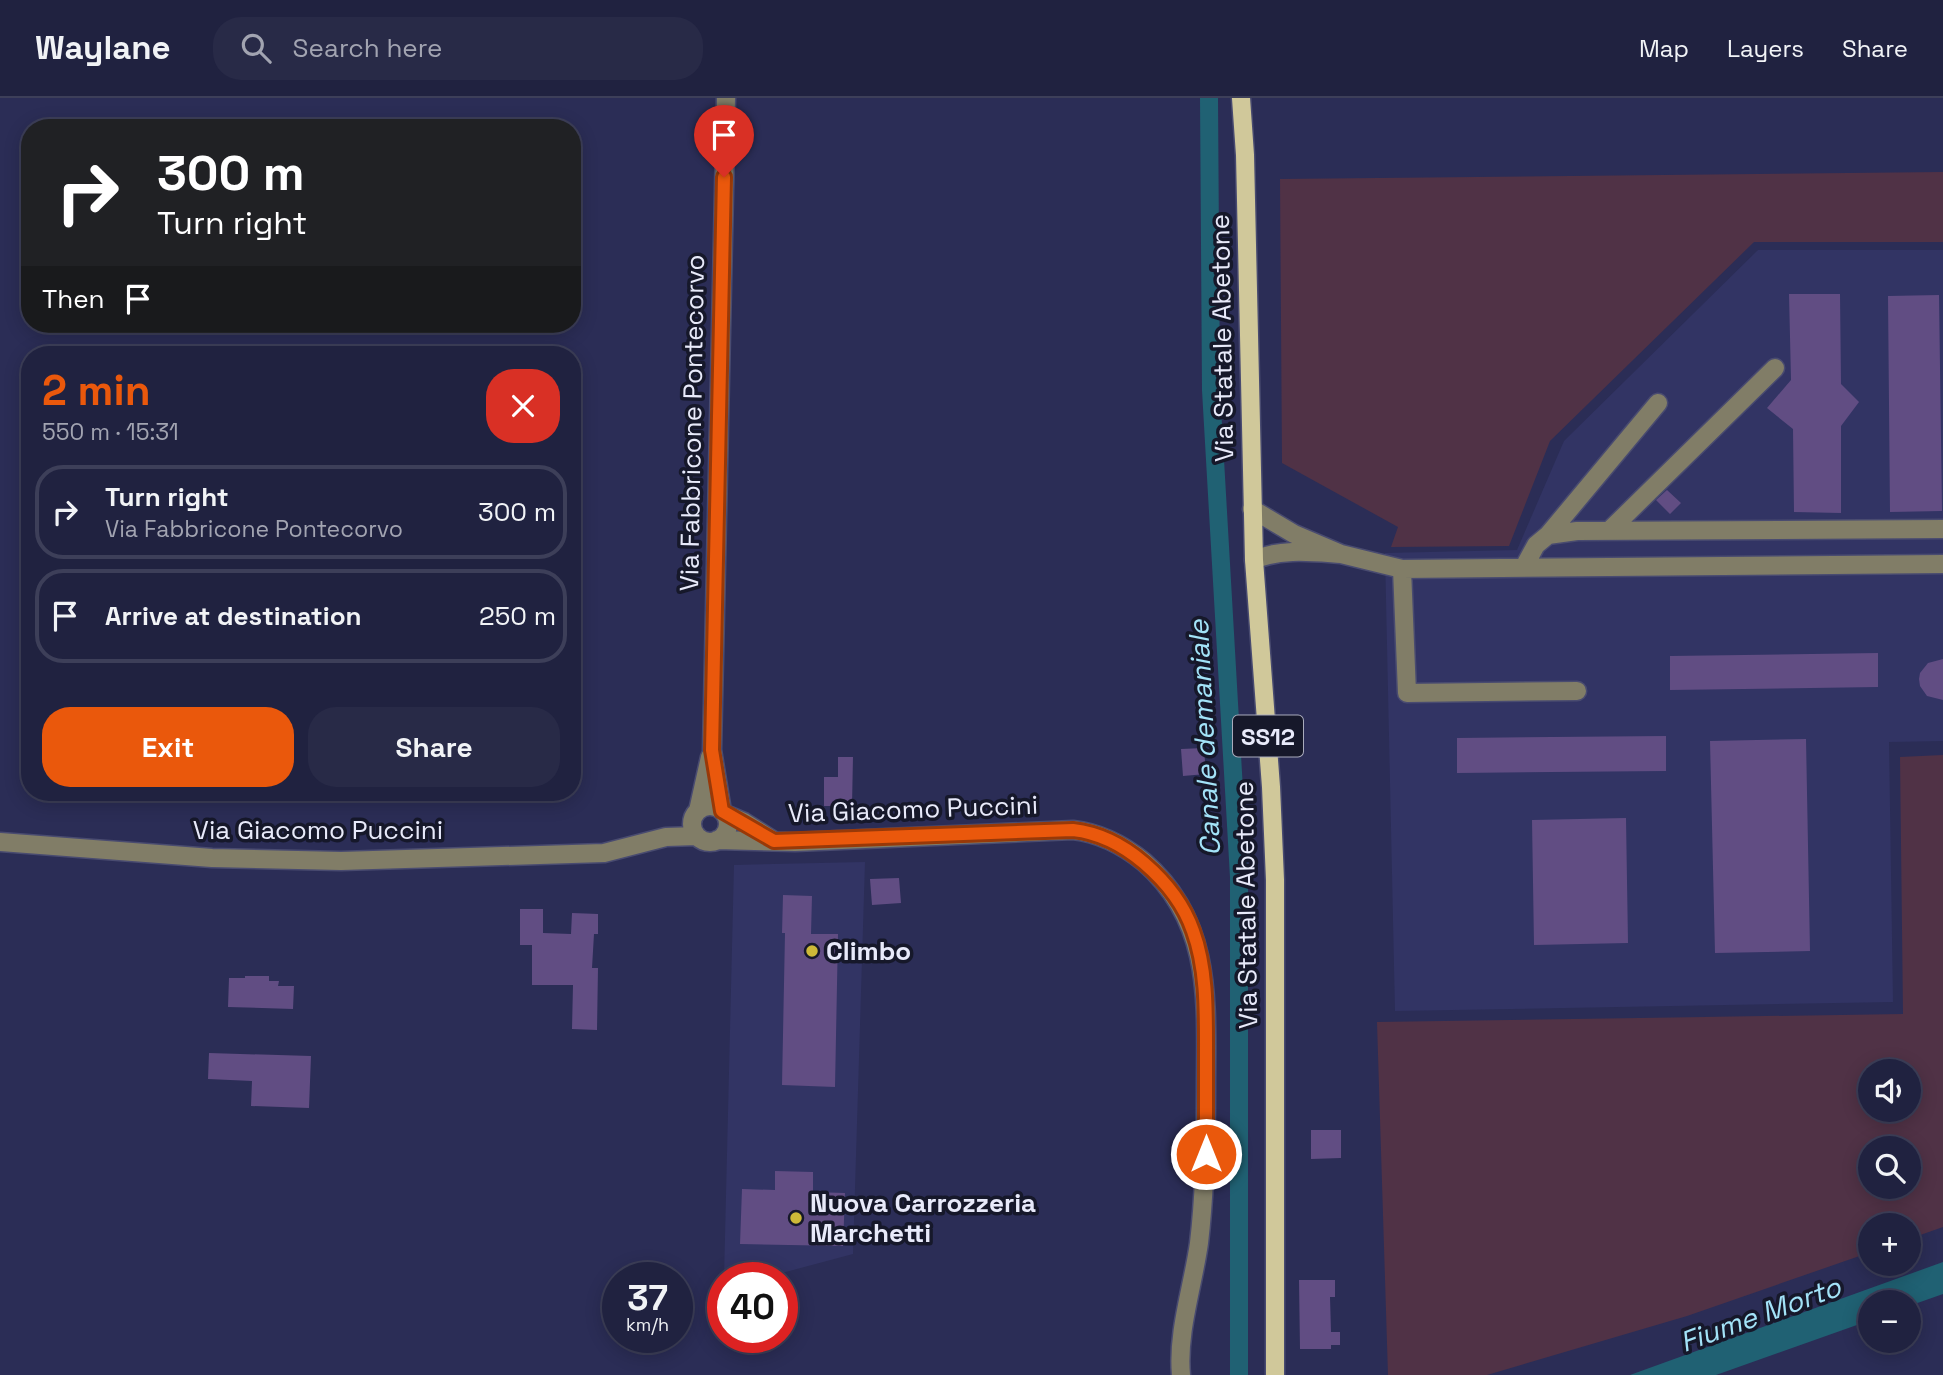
<!DOCTYPE html>
<html lang="en">
<head>
<meta charset="utf-8">
<style>
  :root { --surface:#202240; --page:#282a47; --text:#f1f3f6; --muted:#a2a4b1; --line:#3d3f59; --accent:#ea580c }
  body { margin:0; font-family:"Space Grotesk",sans-serif; background:var(--page); color:var(--text); height:100vh; display:flex; flex-direction:column; font-size:26px; white-space:nowrap }
  * { box-sizing:border-box; margin:0 }
  p { font-size:23px; color:var(--muted) }
  .icon { flex:none; width:38px; height:38px; fill:none; stroke:currentColor; stroke-width:2; stroke-linecap:round; stroke-linejoin:round }
  .map { position:relative; flex:1; overflow:hidden }
  .details { position:absolute; left:21px; top:248px; width:560px; height:455px; display:flex; flex-direction:column; background:var(--surface); border-radius:28px; box-shadow:0 4px 18px #0003,0 0 0 2px var(--line) }
  .details>* { flex:none }
  .guide { position:absolute; left:21px; top:21px; width:560px; height:214px; border-radius:28px; box-shadow:0 4px 18px #0003,0 0 0 2px var(--line); background:#202124; color:#fff; overflow:hidden }
  .fabs { position:absolute; left:1858px; top:961px; display:grid; gap:14px }
  .fabs a { display:grid; place-items:center; width:63px; height:63px; border-radius:50%; background:var(--surface); box-shadow:0 4px 18px #0003,0 0 0 2px var(--line); font-size:35px }
  .speed { position:absolute; left:602px; top:1164px; display:flex; gap:14px; font-size:35px; font-weight:700; text-align:center }
  .speed>* { display:grid; place-content:center; width:91px; height:91px; border-radius:50%; background:var(--surface); box-shadow:0 4px 18px #0003,0 0 0 2px var(--line); line-height:1 }
  .speed small { font-size:18px; font-weight:400 }
  .speed .limit { border:10px solid #d22; background:#fff; color:#111 }
  .pin { position:absolute; display:grid; place-items:center; width:60px; height:60px; color:#fff; margin:-72px -30px; border-radius:50% 50% 50% 0; rotate:-45deg; box-shadow:0 0 7px #0007 }
  .pin .icon { rotate:45deg }
  .me { position:absolute; width:77px; margin:-38px; rotate:0deg; stroke-linejoin:round; filter:drop-shadow(0 0 5px #0008) }
  .turn { display:flex; align-items:center; gap:24px; height:147px; padding:0 21px; font-size:32px }
  .turn .icon { width:91px; height:91px; stroke-width:2.5 }
  .turn b { display:block; font-size:49px; line-height:60px }
  .then { display:flex; align-items:center; height:66px; padding:0 21px; background:#0003; gap:14px; font-size:26px }
  .round { display:grid; place-items:center; flex:none; width:74px; height:74px; border-radius:28px; background:var(--page) }
  .summary { display:flex; align-items:center; justify-content:space-between; height:119px; padding:0 21px }
  h1 { font-size:42px; font-weight:700; line-height:52px; color:var(--accent) }
  .button { display:flex; gap:14px; margin-top:auto; padding:14px 21px }
  .button a { flex:1; height:80px; border-radius:28px; background:var(--accent); color:#fff; font-size:28px; font-weight:700; line-height:80px; text-align:center }
  .button a+a { background:var(--page); color:var(--text) }
  ul { padding:0; list-style:none }
  li { display:flex; align-items:center; gap:21px; height:94px; margin:0 14px 10px; padding:0 7px; border:4px solid var(--line); border-radius:28px }
  li div { flex:1 }
  li b { display:block; font-size:26px }
  li em { font-style:normal }
  header { display:flex; align-items:center; gap:42px; box-sizing:border-box; height:98px; padding:0 35px; background:var(--surface); border-bottom:2px solid var(--line) }
  header strong { font-size:33px }
  nav { display:flex; gap:38px; margin-inline-start:auto; font-size:24px }
  .search { width:490px; height:63px; background:var(--page); display:flex; align-items:center; gap:18px; box-sizing:border-box; padding:0 24px; border-radius:28px; color:var(--muted); font-size:26px }
  .map>svg:first-child { display:block }
  .built { fill:#323464 }
  .green { fill:#503246; fill-rule:evenodd }
  .water { fill:#206173 }
  .lines { fill:none; stroke-linecap:round; stroke-linejoin:round }
  .canal { stroke:#206173; stroke-width:18 }
  .building { fill:#614d83 }
  .minor-casing { stroke:#494b70; stroke-width:21 }
  .major-casing { stroke:#494b70; stroke-width:21 }
  .minor { stroke:#817d67; stroke-width:18 }
  .major { stroke:#d0c89a; stroke-width:18 }
  .route-casing { stroke:#983908; stroke-width:18 }
  .route { stroke:#ea580c; stroke-width:12 }
  .poi-dot { fill:#cdb938; stroke:#16182a; stroke-width:2.5 }
  .labels { text-anchor:middle; dominant-baseline:central; stroke-width:7; stroke-linejoin:round; paint-order:stroke }
  .shield { fill:#16182a; stroke:#a9abbc; stroke-width:2 }
  .shield-label { font-size:24px; font-weight:bold; fill:#e8eafa }
  .street-label { font-size:26px; fill:#e8eafa; stroke:#16182a }
  .poi-label { font-size:26px; font-weight:bold; fill:#e8eafa; stroke:#16182a; text-anchor:start }
  .water-label { font-size:28px; font-style:italic; fill:#a3e3f8; stroke:#16182a }
</style>
</head>
<body>
<header>
<strong>Waylane</strong>
<div class="search"><svg class="icon" aria-label="search" viewBox="0 0 24 24"><circle cx="10" cy="10" r="6"/><path d="M15 15l6 6"/></svg>Search here</div>
<nav><a>Map</a><a>Layers</a><a>Share</a></nav>
</header>
<div class="map">
<svg width="1943" height="1277" viewBox="0 0 1943 1277">
  <rect width="100%" height="100%" fill="#2b2d56"/>
  <!-- built -->
  <path class="built" d="M1758,152H1943V643L1889,644L1893,904L1395,913L1385,455L1517,452L1564,343Z
    M865,764L853,1156L767,1179L724,1180L734,767Z"/>
  <!-- green -->
  <path class="green" d="M1943,74V144H1754L1550,343L1509,448L1391,449L1398,429L1282,365L1280,81Z
    M1943,657V1129L1909,1141V1127H1871V1154L1687,1218L1487,1277H1388L1377,924L1903,916L1900,659ZM1871,973H1909V1012H1871ZM1871,1050H1909V1088H1871Z"/>
  <!-- water -->
  <path class="water" d="M1943,1164V1196L1909,1208V1204H1871V1222L1716,1277H1630Z"/>
  <g class="lines">
    <!-- canal -->
    <path class="canal" d="M1209,0L1211,292L1239,779V1277"/>
  </g>
  <!-- building -->
  <path class="building" d="M1789,196H1840L1841,286L1859,304L1841,328V415L1794,414L1793,331L1767,310L1791,282Z
    M1939,197L1942,413L1890,414L1888,198Z
    M1667,392L1681,405L1670,416L1656,402Z
    M1878,555V589L1670,592V558Z
    M1943,561V602L1927,598L1920,588L1919,581L1920,575L1928,565Z
    M1666,638V673L1457,675V640Z
    M1806,641L1810,853L1715,855L1710,643Z
    M1204,650L1206,676L1183,678L1181,651Z
    M838,659H853L852,708H824V679H838Z
    M1626,720L1628,845L1534,847L1532,722Z
    M899,780L901,805L872,807L870,781Z
    M783,797L812,798L811,836H838L835,989L782,987L785,835H782Z
    M520,811H543V835L571,836L572,815L598,816V836H594L592,870H598L597,932L572,931L573,887H532V847H520Z
    M245,878H269V883H279L278,888H294L293,911L228,909L229,880H245Z
    M209,955L311,958L309,1010L251,1008L252,983L208,981Z
    M1311,1032H1341V1060L1311,1061Z
    M775,1073L813,1074V1094L845,1095L843,1148L740,1146L742,1091L775,1092Z
    M1299,1182H1335V1199H1330L1331,1234H1340V1247H1331V1251H1300Z"/>
  <g class="lines">
    <defs>
      <path id="minor" d="M1252,411L1294,436L1341,456C1312,454 1282,450 1254,462
        M1610,432L1775,270
        M1548,437L1577,433L1943,431
        M1341,456L1402,471L1943,466
        M1524,469L1536,447L1548,437L1658,305
        M1402,471L1407,595L1577,593
        M692 726a18 18 0 1 1 36 0a18 18 0 1 1-36 0Z
        M698,713L710,659
        M722,713L712,652L726,0
        M725,716L744,724L774,743
        M717,742L795,744L1073,732C1100,735 1123,747 1144,764C1214,825 1206,907 1206,991C1206,1043 1205,1094 1199,1145C1193,1188 1177,1234 1181,1277
        M0,744L212,760L341,763L604,755L666,739L697,738"/>
      <path id="major" d="M1241,0L1245,57L1254,462L1271,689L1275,782V1277"/>
    </defs>
    <!-- minor casing -->
    <use href="#minor" class="minor-casing"/>
    <!-- major casing -->
    <use href="#major" class="major-casing"/>
    <!-- minor -->
    <use href="#minor" class="minor"/>
    <!-- major -->
    <use href="#major" class="major"/>
  </g>
  <g class="lines">
    <defs>
      <path id="route" d="M724,79L712,652L722,713L774,743L1073,732C1100,735 1123,747 1144,765C1165,783 1184,807 1193,833C1207,871 1206,915 1206,955C1206,988 1206,1022 1206,1056"/>
    </defs>
    <!-- route casing -->
    <use href="#route" class="route-casing"/>
    <!-- route -->
    <use href="#route" class="route"/>
  </g>
  <!-- markers -->
  <g class="poi-dot">
    <circle cx="812" cy="853" r="7"/>
    <circle cx="796" cy="1120" r="7"/>
  </g>
  <g class="labels">
    <!-- shield labels -->
    <rect class="shield" x="1233" y="617.5" width="70" height="41" rx="5"/>
    <g class="shield-label">
      <text x="1268" y="638">SS12</text>
    </g>
    <!-- street labels -->
    <g class="street-label">
      <text transform="translate(1222 240) rotate(-91)">Via Statale Abetone</text>
      <text transform="translate(692 325) rotate(-89)">Via Fabbricone Pontecorvo</text>
      <text transform="translate(913 711) rotate(-2)">Via Giacomo Puccini</text>
      <text x="318" y="732">Via Giacomo Puccini</text>
      <text transform="translate(1246 807) rotate(-91)">Via Statale Abetone</text>
    </g>
    <!-- poi labels -->
    <g class="poi-label">
      <text x="826" y="853">Climbo</text>
      <text x="810" y="1105">Nuova Carrozzeria<tspan x="810" dy="30">Marchetti</tspan></text>
    </g>
    <!-- water labels -->
    <g class="water-label">
      <text transform="translate(1204 640) rotate(-93)">Canale demaniale</text>
      <text transform="translate(1760 1216) rotate(-20)">Fiume Morto</text>
    </g>
  </g>
</svg>
<div class="fabs">
<a><svg class="icon" aria-label="sound" viewBox="0 0 24 24"><path d="M4 9h4l5-4v14l-5-4H4zM17 9q2 3 0 6"/></svg></a>
<a><svg class="icon" aria-label="search" viewBox="0 0 24 24"><circle cx="10" cy="10" r="6"/><path d="M15 15l6 6"/></svg></a>
<a>+</a>
<a>−</a>
</div>
<div class="speed"><div>37<small>km/h</small></div><div class="limit">40</div></div>
<div class="pin" style="left:724px;top:79px;background:#d93025"><svg class="icon" aria-label="arrive" viewBox="0 0 24 24"><path d="M6 21V4h12l-3 4 3 4H6"/></svg></div>
<svg class="me" style="left:1206px;top:1056px" viewBox="-20 -20 40 40"><circle r="17" fill="#ea580c" stroke="#fff" stroke-width="3"/><path d="M0-11L8 9 0 5-8 9z" fill="#fff"/></svg>
<div class="guide">
<div class="turn"><svg class="icon" aria-label="right" viewBox="0 0 24 24"><path d="M7 20v-9h11M14 6l5 5-5 5"/></svg><div><b>300 m</b>Turn right</div></div>
<div class="then">Then<svg class="icon" aria-label="arrive" viewBox="0 0 24 24"><path d="M6 21V4h12l-3 4 3 4H6"/></svg></div>
</div>
<section class="details">
<div class="summary"><div><h1>2 min</h1><p>550 m · 15:31</p></div><a class="round" style="background:#d93025;color:#fff"><svg class="icon" aria-label="close" viewBox="0 0 24 24"><path d="M6 6l12 12M18 6L6 18"/></svg></a></div>
<ul>
<li><svg class="icon" aria-label="right" viewBox="0 0 24 24"><path d="M7 20v-9h11M14 6l5 5-5 5"/></svg><div><b>Turn right</b><p>Via Fabbricone Pontecorvo</p></div><em>300 m</em></li>
<li><svg class="icon" aria-label="arrive" viewBox="0 0 24 24"><path d="M6 21V4h12l-3 4 3 4H6"/></svg><div><b>Arrive at destination</b></div><em>250 m</em></li>
</ul>
<div class="button"><a>Exit</a><a>Share</a></div>
</section>
</div>
</body>
</html>
